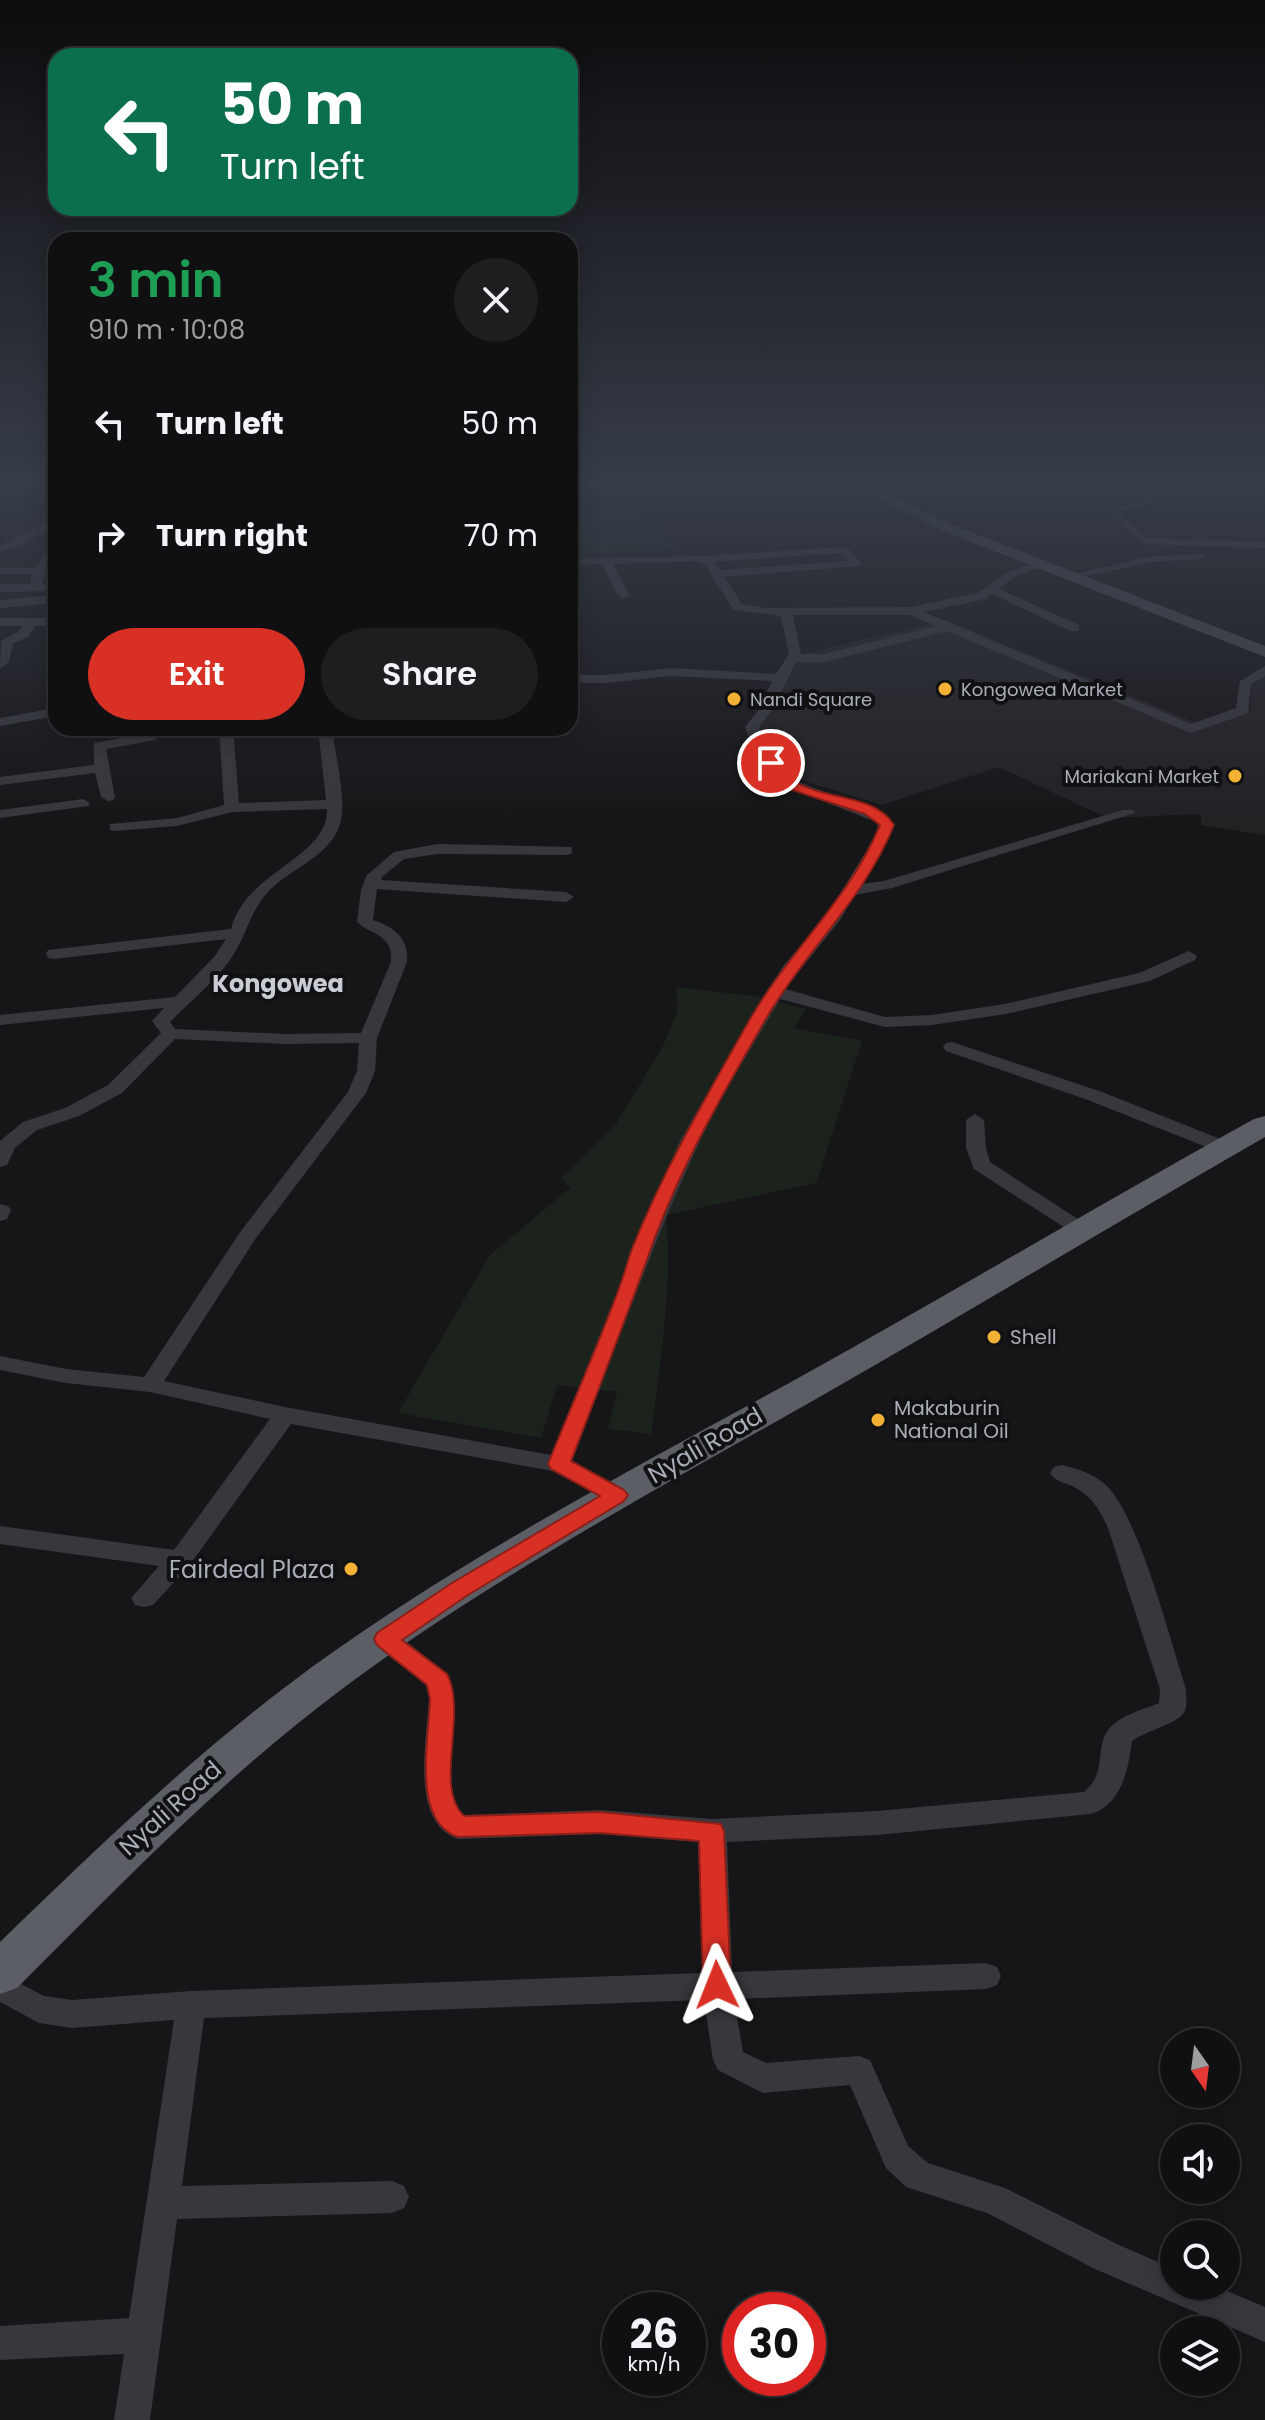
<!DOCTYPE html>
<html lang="en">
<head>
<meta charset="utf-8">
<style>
  :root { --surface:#101012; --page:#1e1e20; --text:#f1f3f6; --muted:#9c9d9f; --line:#303032; --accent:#d93025 }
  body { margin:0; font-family:Poppins,sans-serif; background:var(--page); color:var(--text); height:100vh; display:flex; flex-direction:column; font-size:30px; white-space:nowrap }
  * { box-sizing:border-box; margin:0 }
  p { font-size:26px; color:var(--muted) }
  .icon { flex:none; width:44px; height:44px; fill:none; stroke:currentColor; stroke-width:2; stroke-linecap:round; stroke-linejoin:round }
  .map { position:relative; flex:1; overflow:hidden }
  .details { position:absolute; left:48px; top:232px; width:530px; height:504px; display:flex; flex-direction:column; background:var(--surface); border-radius:24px; box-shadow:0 4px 20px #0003,0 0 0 2px var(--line) }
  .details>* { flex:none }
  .hud { position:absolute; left:48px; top:48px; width:530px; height:168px; border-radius:24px; box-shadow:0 4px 20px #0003,0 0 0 2px var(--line); background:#0b6e4f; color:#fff; overflow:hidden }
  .needle { width:52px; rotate:166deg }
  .buttons { position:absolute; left:1160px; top:2028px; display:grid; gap:16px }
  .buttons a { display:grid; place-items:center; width:80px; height:80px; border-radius:50%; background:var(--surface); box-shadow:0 4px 20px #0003,0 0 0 2px var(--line); font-size:40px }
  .speed { position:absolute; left:602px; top:2292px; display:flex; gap:16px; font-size:40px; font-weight:700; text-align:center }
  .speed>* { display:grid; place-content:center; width:104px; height:104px; border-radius:50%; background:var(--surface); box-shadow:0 4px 20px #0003,0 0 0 2px var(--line); line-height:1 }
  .speed small { font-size:20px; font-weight:400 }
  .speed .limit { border:12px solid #d22; background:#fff; color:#111 }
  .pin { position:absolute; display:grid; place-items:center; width:68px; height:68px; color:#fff; margin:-34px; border:4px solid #fff; border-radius:50%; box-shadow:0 2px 8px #0007 }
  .me { position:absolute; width:88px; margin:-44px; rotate:358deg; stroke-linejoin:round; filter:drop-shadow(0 0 6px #0008) }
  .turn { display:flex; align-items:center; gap:28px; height:168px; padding:0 40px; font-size:36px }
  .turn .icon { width:104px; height:104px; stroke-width:2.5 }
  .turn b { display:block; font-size:56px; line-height:68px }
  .round { display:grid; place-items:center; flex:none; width:84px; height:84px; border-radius:42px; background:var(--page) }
  .head { display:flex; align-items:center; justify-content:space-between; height:136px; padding:0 40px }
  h1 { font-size:48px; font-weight:600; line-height:60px; color:#1e9e55 }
  .primary-button { display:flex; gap:16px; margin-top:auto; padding:16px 40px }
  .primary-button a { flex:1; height:92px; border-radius:48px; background:var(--accent); color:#fff; font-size:32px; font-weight:600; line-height:92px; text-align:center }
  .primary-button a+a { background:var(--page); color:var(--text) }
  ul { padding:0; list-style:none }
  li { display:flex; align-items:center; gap:24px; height:112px; padding:0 40px }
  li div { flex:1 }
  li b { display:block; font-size:30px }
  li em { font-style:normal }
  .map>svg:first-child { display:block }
  .built { fill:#222225 }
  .green { fill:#1c231d }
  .water { fill:#2c353c }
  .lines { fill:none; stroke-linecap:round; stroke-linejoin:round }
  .minor { fill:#37383d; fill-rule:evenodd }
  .secondary { fill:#45474d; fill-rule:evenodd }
  .trunk { fill:#5b5e65; fill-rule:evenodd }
  .route { fill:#d93025; stroke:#8d1f18; stroke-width:2 }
  .poi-dot { fill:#f2b134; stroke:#111113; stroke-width:3 }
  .labels { text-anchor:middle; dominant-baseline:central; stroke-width:8; stroke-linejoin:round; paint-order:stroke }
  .far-poi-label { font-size:18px; fill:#a8adb8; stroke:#111113; text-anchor:start }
  .poi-label { font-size:20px; fill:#a8adb8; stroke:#111113; text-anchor:start }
  .quarter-label { font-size:24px; font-weight:bold; fill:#c9ccd4; stroke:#111113 }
  .near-street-label { font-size:24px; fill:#a8adb8; stroke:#111113 }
  .near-poi-label { font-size:24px; fill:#a8adb8; stroke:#111113; text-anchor:end }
</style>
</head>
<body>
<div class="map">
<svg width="1265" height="2420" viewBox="0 0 1265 2420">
  <rect width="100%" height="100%" fill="#161618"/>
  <!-- built -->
  <path class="built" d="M945,620L1207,727L1251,709V686L1265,676V835L1201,825V814L1107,818L999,767L882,805L797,779L755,723L796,656Z"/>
  <!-- green -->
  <path class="green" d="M639,509L649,517L657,518L675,548L570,554V513Z
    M676,987L754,996L806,1009L794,1028L862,1041L816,1183L666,1215C673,1288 660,1361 651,1434L608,1429L617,1392L557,1385L541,1438L398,1413L490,1255L570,1188L561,1178L616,1124L663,1046L678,1010Z"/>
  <!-- water -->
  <path class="water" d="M1014,479H1265V487L1163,489Z"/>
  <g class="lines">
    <!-- minor -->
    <path class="minor" d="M570,482L632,489L637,492L632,495L570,488Z
      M56,483V489L0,494V488Z
      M1159,488L1164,491L1149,506L1117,511L1146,538L1265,542V548L1143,544L1104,509L1142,501Z
      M56,517V525L22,544L0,552V545Z
      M56,546C56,559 45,571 42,584L56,583V591L0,592V584H30L32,574H0V568H35L49,547Z
      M841,547L850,550L862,564L860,566L724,577L742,604L765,608L911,607L978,593L1008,572L1041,561L1045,562V566L1016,576L999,589L1079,625V631H1071L992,594L986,599L924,612L1191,724L1236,708L1240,681L1265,666V676L1251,685L1248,713L1191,733L947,631L824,662H796L773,709L759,727L768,749L792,779L890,819L893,830L861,884L884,881L1123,810H1133L1135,813L892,888L855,895L840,920L785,989L885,1017L932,1015L1005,1004L1139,973L1189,951L1197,956L1195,960L1150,981L1006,1014L932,1025L885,1027L780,999C753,1046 722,1093 699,1143C651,1246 614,1354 572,1461L625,1489L629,1495L625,1501L617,1503L609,1501L553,1471L291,1424L189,1566L153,1605L144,1607L135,1605L131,1598L159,1566L0,1544V1526L174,1550L270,1419L150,1392L66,1383L0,1370V1356L66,1369L144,1377L241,1231L348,1092L357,1071L359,1043L285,1044L175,1039L122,1093L79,1116L37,1130L15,1148L7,1165L0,1167V1141L23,1122L65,1108L108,1085L161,1033L152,1021L164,1008L0,1025V1015L175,997L215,956L226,939L54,959L48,958L46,954L48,950L231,929C245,871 329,858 327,809L232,812L177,826L115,831L110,830V824L177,818L224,805L219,728H233L239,803L326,800L318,728H332C335,753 344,789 342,813C339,852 297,865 273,887C250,908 247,936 230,960C213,983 190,1002 170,1022L175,1029L285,1034L361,1033L391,962C393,934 373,936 357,922L361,890L367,875L394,852L437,844L572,847V853L567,855L437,854L404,859L382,877L381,880L566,892L574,897L566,902L377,889L373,920C394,927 409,938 407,962L377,1038L375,1071L366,1093L256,1238L164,1381L285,1407L551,1455L621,1283L631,1249L681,1139L766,992L784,965L827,915L879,830L876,822L782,785L754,750L745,727L760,708L772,681L670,676L606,683H570V675H606L670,668L776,674L789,654L781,616L734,610L705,565L698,561L613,564L629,595L623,599L617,595L602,564L570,565V559L705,556ZM840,553L848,561L720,570L714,562ZM793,615H909L936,626L824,654H801Z
      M1203,554L1205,556L1199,559L1153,562L1072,579L1066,576L1153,556Z
      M44,596L56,598V606L44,604L0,608V600Z
      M0,618H56V626H35L28,637L13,643L9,662L0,669L1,641L19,631L23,626H0Z
      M56,708V716L0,726V718Z
      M148,728H162L155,740L106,749L115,797L113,800L108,801L101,797L95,773L0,785V777L94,765V743L145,734Z
      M83,799L90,803L88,806L0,818V810Z
      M952,1042L1102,1092L1233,1144L1236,1148L1226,1154L1219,1152L1088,1100L946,1051L943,1047L946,1043Z
      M975,1114L984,1120L986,1148L990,1162L1087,1225L1090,1229L1087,1233H1073L974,1169L966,1148V1120Z
      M0,1204L8,1206L11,1210L7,1219L0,1221Z
      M1062,1465C1078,1469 1095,1474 1107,1486C1140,1520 1170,1640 1186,1689C1186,1697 1188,1708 1183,1714C1175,1724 1144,1732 1132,1741C1128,1770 1122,1804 1091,1814L877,1835L727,1842L732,1972L986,1963L997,1967L1001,1976L997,1985L986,1989L734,1999L743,2052L766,2063L859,2056L870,2060L908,2146L928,2163L1005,2188L1119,2245L1174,2269V2286H1215L1265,2307V2342L1095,2269L987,2213L906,2187L886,2168L850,2085L763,2093L718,2070L713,2060L704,2000L204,2018L182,2186L392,2181L404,2186L409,2197L404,2208L392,2213L177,2219L150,2420H114L124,2354L0,2360V2326L129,2318L174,2020L72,2028L39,2023L0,2002V1973L44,1996L72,2000L191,1991L702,1973L698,1842L600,1834L458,1839C409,1822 427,1740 429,1699L426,1685L376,1646L372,1639L376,1632L385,1629L394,1632L447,1673C468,1711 435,1789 464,1815L600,1810L712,1819L877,1811L1084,1792C1108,1772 1094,1748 1109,1729C1120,1715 1143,1710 1159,1703L1160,1689L1108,1528C1101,1513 1094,1499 1079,1490C1070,1483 1056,1483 1050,1473L1054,1467Z"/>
    <!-- secondary -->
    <path class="secondary" d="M839,479H858L953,525L1265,646V657L943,531Z"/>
    <!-- trunk -->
    <path class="trunk" d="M1265,1116V1137C1117,1222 972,1310 823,1395C661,1487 493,1577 342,1689C224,1777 121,1884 17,1988L0,1994V1942C100,1845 200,1749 312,1667C465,1556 635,1468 800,1377C953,1292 1102,1203 1254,1119Z"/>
  </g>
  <!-- sky -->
  <linearGradient id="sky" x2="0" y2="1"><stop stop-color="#0c0c0d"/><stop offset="0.59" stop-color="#363c48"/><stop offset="1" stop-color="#363c48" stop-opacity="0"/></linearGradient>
  <rect width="1265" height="818" fill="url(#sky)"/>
  <!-- route -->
  <path class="route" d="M767,761H776C782,767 790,778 798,783C826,800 875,794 894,825C865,898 806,950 767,1017C724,1091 679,1169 650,1251C625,1321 598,1391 571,1461L624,1490L628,1495L624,1501L468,1595L402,1640L447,1674C468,1713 433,1787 464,1816L600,1812L721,1824L724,1831L731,1985L727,1994L717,1998L707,1994L703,1985L699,1841L600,1833L458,1837C411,1821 429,1739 430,1699L427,1685L377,1645L374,1639L377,1633L452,1583L600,1496L551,1469L548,1464C572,1404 599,1344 621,1283C625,1272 628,1260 632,1249C664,1169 707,1095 749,1021C788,952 850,899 880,825L865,814L789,789L767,766Z"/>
  <!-- markers -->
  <g class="poi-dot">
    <circle cx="945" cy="689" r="8"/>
    <circle cx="734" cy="699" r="8"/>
    <circle cx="1235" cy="776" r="8"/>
    <circle cx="994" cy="1337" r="8"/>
    <circle cx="878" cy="1420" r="8"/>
    <circle cx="351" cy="1569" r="8"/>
  </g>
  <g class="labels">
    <!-- far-poi labels -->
    <g class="far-poi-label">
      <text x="961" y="689">Kongowea Market</text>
      <text x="750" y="699">Nandi Square</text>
      <text x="1219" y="776" text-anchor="end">Mariakani Market</text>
    </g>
    <!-- poi labels -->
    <g class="poi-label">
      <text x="1010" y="1337">Shell</text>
      <text x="894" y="1408">Makaburin<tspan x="894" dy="23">National Oil</tspan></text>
    </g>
    <!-- quarter labels -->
    <g class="quarter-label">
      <text x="278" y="983">Kongowea</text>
    </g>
    <!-- near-street labels -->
    <g class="near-street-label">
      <text transform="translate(705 1445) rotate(-30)">Nyali Road</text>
      <text transform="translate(170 1808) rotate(-42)">Nyali Road</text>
    </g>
    <!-- near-poi labels -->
    <g class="near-poi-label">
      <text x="335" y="1569">Fairdeal Plaza</text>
    </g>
  </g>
</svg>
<div class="buttons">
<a><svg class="needle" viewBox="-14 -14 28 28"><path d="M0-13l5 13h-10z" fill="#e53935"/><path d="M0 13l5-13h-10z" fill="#9c9d9f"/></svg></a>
<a><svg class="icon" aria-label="sound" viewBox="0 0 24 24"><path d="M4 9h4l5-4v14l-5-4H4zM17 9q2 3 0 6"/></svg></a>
<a><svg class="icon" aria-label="search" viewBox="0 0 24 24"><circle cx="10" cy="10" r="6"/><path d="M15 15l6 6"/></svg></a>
<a><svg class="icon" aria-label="layers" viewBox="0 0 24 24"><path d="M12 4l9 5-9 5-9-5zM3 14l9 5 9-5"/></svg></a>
</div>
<div class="speed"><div>26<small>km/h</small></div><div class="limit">30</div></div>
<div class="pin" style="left:771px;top:763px;background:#d93025"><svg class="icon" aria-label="arrive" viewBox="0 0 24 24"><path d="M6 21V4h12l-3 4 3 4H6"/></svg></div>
<svg class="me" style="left:717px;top:1985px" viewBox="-20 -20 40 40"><path d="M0-17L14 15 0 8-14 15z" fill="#d93025" stroke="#fff" stroke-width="4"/></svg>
<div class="hud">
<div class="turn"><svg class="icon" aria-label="left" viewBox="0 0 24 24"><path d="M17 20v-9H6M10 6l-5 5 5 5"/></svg><div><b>50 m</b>Turn left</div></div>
</div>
<section class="details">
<div class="head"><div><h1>3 min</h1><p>910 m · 10:08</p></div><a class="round"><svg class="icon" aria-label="close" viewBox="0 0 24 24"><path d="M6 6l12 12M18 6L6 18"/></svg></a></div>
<ul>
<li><svg class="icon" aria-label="left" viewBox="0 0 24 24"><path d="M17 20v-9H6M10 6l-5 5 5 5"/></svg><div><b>Turn left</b></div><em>50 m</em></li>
<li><svg class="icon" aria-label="right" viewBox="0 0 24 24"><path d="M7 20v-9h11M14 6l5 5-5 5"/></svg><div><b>Turn right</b></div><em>70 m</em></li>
</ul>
<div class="primary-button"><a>Exit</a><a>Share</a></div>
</section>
</div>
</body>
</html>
